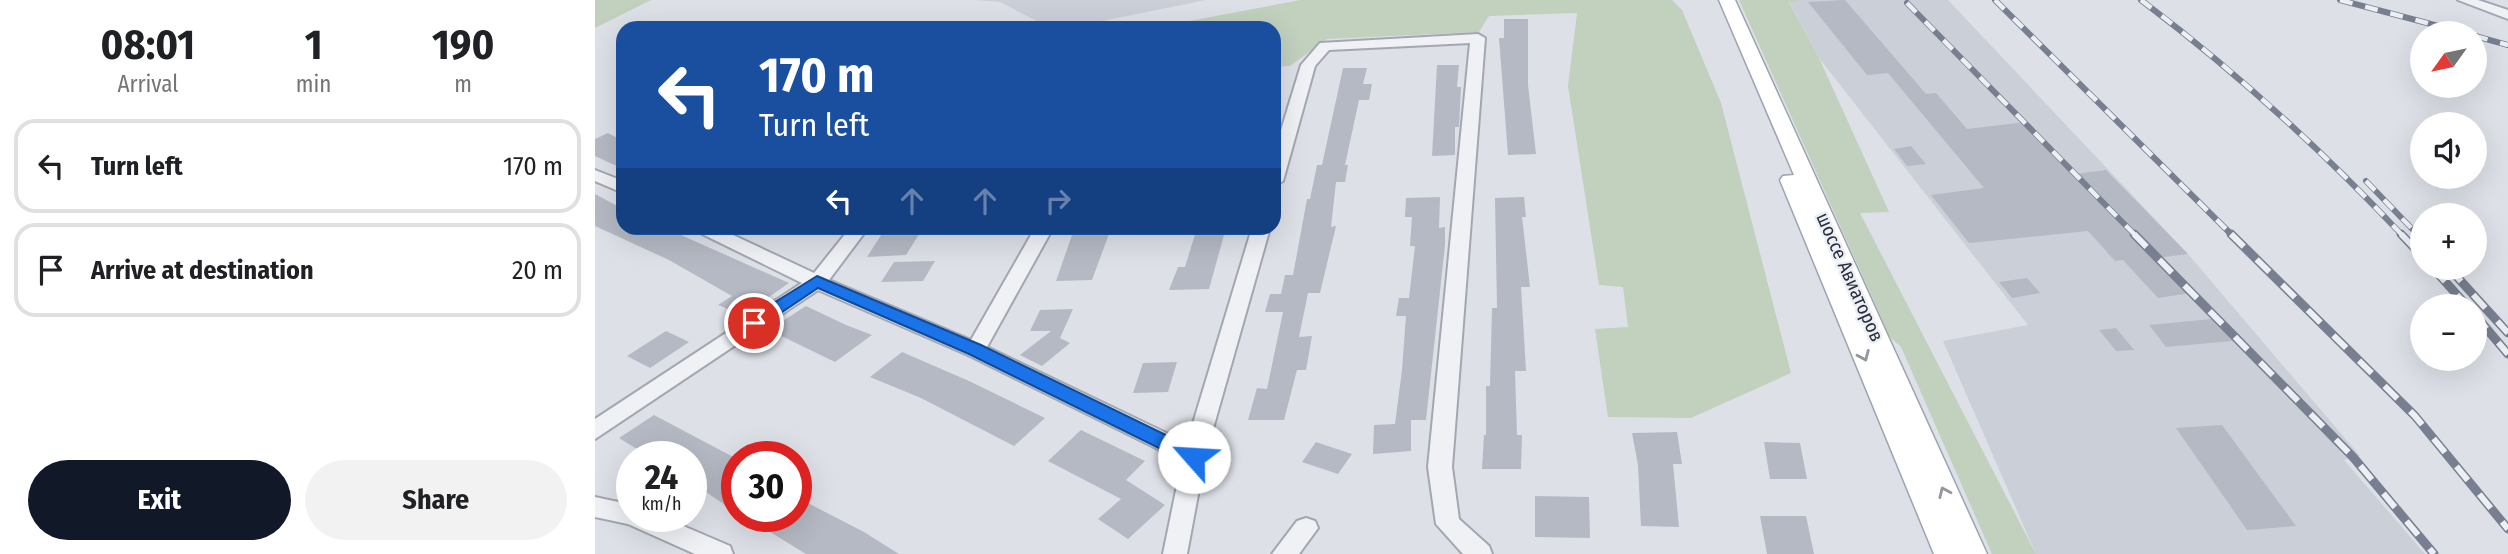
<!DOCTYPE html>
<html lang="en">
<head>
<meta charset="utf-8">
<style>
  :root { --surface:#fff; --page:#f2f2f2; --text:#202124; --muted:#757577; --line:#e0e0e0; --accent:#111827 }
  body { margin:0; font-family:"Fira Sans Condensed",sans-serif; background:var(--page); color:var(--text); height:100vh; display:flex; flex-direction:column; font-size:26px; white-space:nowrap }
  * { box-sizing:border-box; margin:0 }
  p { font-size:23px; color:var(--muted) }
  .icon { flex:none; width:38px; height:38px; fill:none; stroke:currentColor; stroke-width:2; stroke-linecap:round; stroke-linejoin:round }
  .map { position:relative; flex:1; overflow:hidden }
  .details { display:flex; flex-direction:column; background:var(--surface); width:595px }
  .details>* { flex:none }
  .banner { position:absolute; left:21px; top:21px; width:665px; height:214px; border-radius:21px; box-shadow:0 7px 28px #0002; background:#1a4fa0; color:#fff; overflow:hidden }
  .needle { width:46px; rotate:237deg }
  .buttons { position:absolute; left:1815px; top:21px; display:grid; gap:14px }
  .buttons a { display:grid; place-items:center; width:77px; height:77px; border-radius:50%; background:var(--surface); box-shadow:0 7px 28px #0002; font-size:35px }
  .speed { position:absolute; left:21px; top:441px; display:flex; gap:14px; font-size:35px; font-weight:700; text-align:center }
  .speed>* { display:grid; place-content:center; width:91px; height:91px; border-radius:50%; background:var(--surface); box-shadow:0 7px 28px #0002; line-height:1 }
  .speed small { font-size:18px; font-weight:400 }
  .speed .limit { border:10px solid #d22; background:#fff; color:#111 }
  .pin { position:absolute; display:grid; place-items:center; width:60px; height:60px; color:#fff; margin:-30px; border:4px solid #fff; border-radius:50%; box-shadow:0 2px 7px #0007 }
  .me { position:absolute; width:77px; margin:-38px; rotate:296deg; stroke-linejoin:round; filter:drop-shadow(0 0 5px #0008) }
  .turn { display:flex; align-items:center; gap:24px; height:147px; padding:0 28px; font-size:32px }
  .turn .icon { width:91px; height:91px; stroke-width:2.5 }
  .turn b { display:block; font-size:49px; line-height:60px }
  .lanes { display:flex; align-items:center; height:66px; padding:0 28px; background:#0003; justify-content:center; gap:35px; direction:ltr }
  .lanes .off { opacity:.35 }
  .eta { display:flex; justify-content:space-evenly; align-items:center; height:119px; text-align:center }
  .eta b { font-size:42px; font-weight:700; line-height:49px }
  .primary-button { display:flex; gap:14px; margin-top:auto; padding:14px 28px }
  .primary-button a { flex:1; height:80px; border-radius:42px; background:var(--accent); color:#fff; font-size:28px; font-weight:700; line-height:80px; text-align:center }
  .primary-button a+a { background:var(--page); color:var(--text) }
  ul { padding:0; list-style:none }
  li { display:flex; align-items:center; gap:21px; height:94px; margin:0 14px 10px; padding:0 14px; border:4px solid var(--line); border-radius:21px }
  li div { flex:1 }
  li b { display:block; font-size:26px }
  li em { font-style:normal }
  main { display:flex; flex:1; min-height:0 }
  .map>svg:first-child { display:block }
  .built { fill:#cbcfd8 }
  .green { fill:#c2d0be }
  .building { fill:#b4b9c3 }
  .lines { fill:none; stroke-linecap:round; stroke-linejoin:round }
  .minor-casing { stroke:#a3a7b1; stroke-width:4 }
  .major-casing { stroke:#9ca4b2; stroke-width:3 }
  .minor { fill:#eff1f5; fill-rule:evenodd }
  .major { fill:#fff; fill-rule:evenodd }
  .rail-far1-casing { stroke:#777f90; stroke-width:6 }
  .rail-casing { stroke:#777f90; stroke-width:9 }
  .rail-far1 { stroke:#eceff4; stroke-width:4.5; stroke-dasharray:13; stroke-linecap:butt }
  .rail { stroke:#eceff4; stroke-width:6; stroke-dasharray:18; stroke-linecap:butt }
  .oneway { stroke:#93969e }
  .route { fill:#1a73e8; stroke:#114b97; stroke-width:2 }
  .labels { text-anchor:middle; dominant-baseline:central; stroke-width:5; stroke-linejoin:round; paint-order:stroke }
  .street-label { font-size:19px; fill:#272e3d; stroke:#eceff4 }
</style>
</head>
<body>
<main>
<section class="details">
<div class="eta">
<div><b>08:01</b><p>Arrival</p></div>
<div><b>1</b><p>min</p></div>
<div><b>190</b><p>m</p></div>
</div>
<ul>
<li><svg class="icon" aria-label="left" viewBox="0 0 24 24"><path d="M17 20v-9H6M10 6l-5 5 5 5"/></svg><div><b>Turn left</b></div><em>170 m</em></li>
<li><svg class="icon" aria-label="arrive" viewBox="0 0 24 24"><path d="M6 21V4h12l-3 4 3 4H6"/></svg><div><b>Arrive at destination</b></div><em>20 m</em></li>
</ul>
<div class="primary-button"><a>Exit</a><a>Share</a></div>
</section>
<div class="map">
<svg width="1913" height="554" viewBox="0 0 1913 554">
  <rect width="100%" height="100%" fill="#dde0e7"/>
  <!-- built -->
  <path class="built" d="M380,0H611L473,28H455L405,2Z
    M1206,0H1353L1593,254L1765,456L1749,460L1830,554H1441L1348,341L1433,325L1224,58L1194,1Z"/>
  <!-- green -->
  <path class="green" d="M0,0H56L0,28Z
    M706,0H1077L1087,10L1126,103L1196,373L1096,418L1013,417L1000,329L1033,327L1028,287L1004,285L973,86L982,13L894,16L884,32L732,39L695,66L679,67V28H557Z
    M1144,0H1206L1194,2L1224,58L1294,212L1265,213L1441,554H1397L1306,347L1295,337Z"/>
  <!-- building -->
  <path class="building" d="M1250,0L1331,94L1341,93L1372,129L1431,122L1480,174L1511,170L1593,254L1561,258L1595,293L1563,298L1528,260L1520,261L1493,231L1374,243L1336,195L1389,188L1293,73L1272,75L1213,2Z
    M909,19H933V85L941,154L913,155L904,38H909Z
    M842,65H864L862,87H866L864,127H860V155L837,156Z
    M748,68H772L768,84H777L774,100H764L750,165H753L750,182H741L736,227L741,226L725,293H713L704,337L717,336L711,370H702L689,420H653L662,388L672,389L688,312H670L675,294H686L690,275H698L712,199H715L722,165H727Z
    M13,133L28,141V169L0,156V139Z
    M1316,146L1331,164L1312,166L1299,149Z
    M0,194L28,209V228H70L194,283L148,315L123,305L137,296L74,260L0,226Z
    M845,197L844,228L850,227V245L831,420H816V451L778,454L779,425L800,424L807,370L811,316H801L804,298H814L820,246H815L817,217H810L811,198Z
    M929,197L931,217H927L935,287H926L931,371H920L922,435H927L926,469H887L889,435H891V386H895L897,308H902L900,198Z
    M328,228L311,255L272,257L290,229Z
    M602,228H631L614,289L574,290L583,267H590Z
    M514,234L497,280L461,281L477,235Z
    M340,261L328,281L286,282L299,262Z
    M1432,278L1445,293L1417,298L1404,282Z
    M211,306L251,325L277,335L240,362L174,330Z
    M478,309L465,338L475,343L447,366L425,355L456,331H435L445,310Z
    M1617,319L1637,341L1571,347L1554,325Z
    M1521,328L1539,350L1521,351L1504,330Z
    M71,331L94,342L55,368L32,356Z
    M307,352L374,381L450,418L419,446L326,398L275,377Z
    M582,362L573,392L538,393L548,363Z
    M59,415L142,459V513L96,482V457H55L24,438Z
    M1627,425L1701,526L1652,530L1581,428Z
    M486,430L550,461L531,480L570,505L533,539L503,519L526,499L453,461Z
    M1082,432L1087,464H1078L1084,527L1046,526L1043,465L1037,433Z
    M721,442L757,454L743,474L707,462Z
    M1169,442L1205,443L1212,479H1175Z
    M940,496L994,497L995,538L940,537Z
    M201,497L269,532L304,554H211L149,516H201Z
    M1165,516H1211L1219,554H1172Z"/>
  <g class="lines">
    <defs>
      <path id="minor" d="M1863,0H1883L1913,10V19Z
        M883,34L890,38L857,467L864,519L894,546L897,554H868L841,524L833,467L875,43L734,50L720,66L688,181L679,186V153L706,65L725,43Z
        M0,170L28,181V193L0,181Z
        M100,228H123L219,273L255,228H273L234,280L376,340L440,228H458L392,347L592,443L657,228H675L610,457L592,554H568L587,461L373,355L223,290L0,439V419L207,283L103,232Z
        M0,497L37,505V516H65L135,546L138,554H100L33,524L0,517Z
        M711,518L720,521L723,528L704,554H677L702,521Z"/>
      <path id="major" d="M1124,0H1140L1392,554H1339L1185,180L1188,176L1199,175Z"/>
    </defs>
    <!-- minor casing -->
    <use href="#minor" class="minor-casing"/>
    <!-- major casing -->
    <use href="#major" class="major-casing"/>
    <!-- minor -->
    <use href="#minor" class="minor"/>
    <!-- major -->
    <use href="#major" class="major"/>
    <defs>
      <path id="rail-far1" d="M1400,0L1638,236
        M1546,0C1640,71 1727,150 1808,236
        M1745,0L1870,33
        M1312,3L1541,236
        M1880,36L1913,45
        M1771,181L1824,236"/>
      <path id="rail" d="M1539,234L1758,457L1839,554
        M1636,234L1820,416L1913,529
        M1806,234L1827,256
        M1822,234L1827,239
        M1838,268L1872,306
        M1854,268L1913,333
        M1880,315L1913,354"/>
    </defs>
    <!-- rail-far1 casing -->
    <use href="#rail-far1" class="rail-far1-casing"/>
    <!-- rail casing -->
    <use href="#rail" class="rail-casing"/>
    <!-- rail-far1 -->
    <use href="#rail-far1" class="rail-far1"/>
    <!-- rail -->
    <use href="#rail" class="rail"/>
  </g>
  <!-- one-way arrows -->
  <defs><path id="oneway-chevron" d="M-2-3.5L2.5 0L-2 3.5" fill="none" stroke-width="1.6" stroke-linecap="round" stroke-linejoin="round" transform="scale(1.75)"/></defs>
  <g class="oneway">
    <use href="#oneway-chevron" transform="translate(1269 356) rotate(67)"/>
    <use href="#oneway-chevron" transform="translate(1349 492) rotate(-114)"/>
  </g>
  <!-- route -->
  <path class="route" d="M222,276L386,345L606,452L609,457L606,462H592L374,354L223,288L165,327H153V319Z"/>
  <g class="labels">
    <!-- street labels -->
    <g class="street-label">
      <text transform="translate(1255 277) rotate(66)">шоссе Авиаторов</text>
    </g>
  </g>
</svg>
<div class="buttons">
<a><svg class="needle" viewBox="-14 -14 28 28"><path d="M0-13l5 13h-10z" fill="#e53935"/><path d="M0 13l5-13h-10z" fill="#757577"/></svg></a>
<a><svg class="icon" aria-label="sound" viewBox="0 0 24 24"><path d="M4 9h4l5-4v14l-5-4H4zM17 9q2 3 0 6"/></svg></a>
<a>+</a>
<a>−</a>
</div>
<div class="speed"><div>24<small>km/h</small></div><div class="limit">30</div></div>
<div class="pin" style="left:159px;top:323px;background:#d93025"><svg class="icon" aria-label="arrive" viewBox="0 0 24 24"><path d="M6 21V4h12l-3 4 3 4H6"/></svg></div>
<svg class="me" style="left:599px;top:457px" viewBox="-20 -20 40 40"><circle r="19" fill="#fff"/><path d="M0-13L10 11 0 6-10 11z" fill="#1a73e8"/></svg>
<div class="banner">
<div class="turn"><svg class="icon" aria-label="left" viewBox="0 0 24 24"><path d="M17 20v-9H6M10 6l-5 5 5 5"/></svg><div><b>170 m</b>Turn left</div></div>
<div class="lanes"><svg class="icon" aria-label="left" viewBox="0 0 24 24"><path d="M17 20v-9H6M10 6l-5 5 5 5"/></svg><svg class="icon off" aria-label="ahead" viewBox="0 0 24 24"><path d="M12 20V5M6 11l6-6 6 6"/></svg><svg class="icon off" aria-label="ahead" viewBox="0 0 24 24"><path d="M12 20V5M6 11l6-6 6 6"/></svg><svg class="icon off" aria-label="right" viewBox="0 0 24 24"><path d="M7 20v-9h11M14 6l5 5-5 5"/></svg></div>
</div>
</div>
</main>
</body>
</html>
